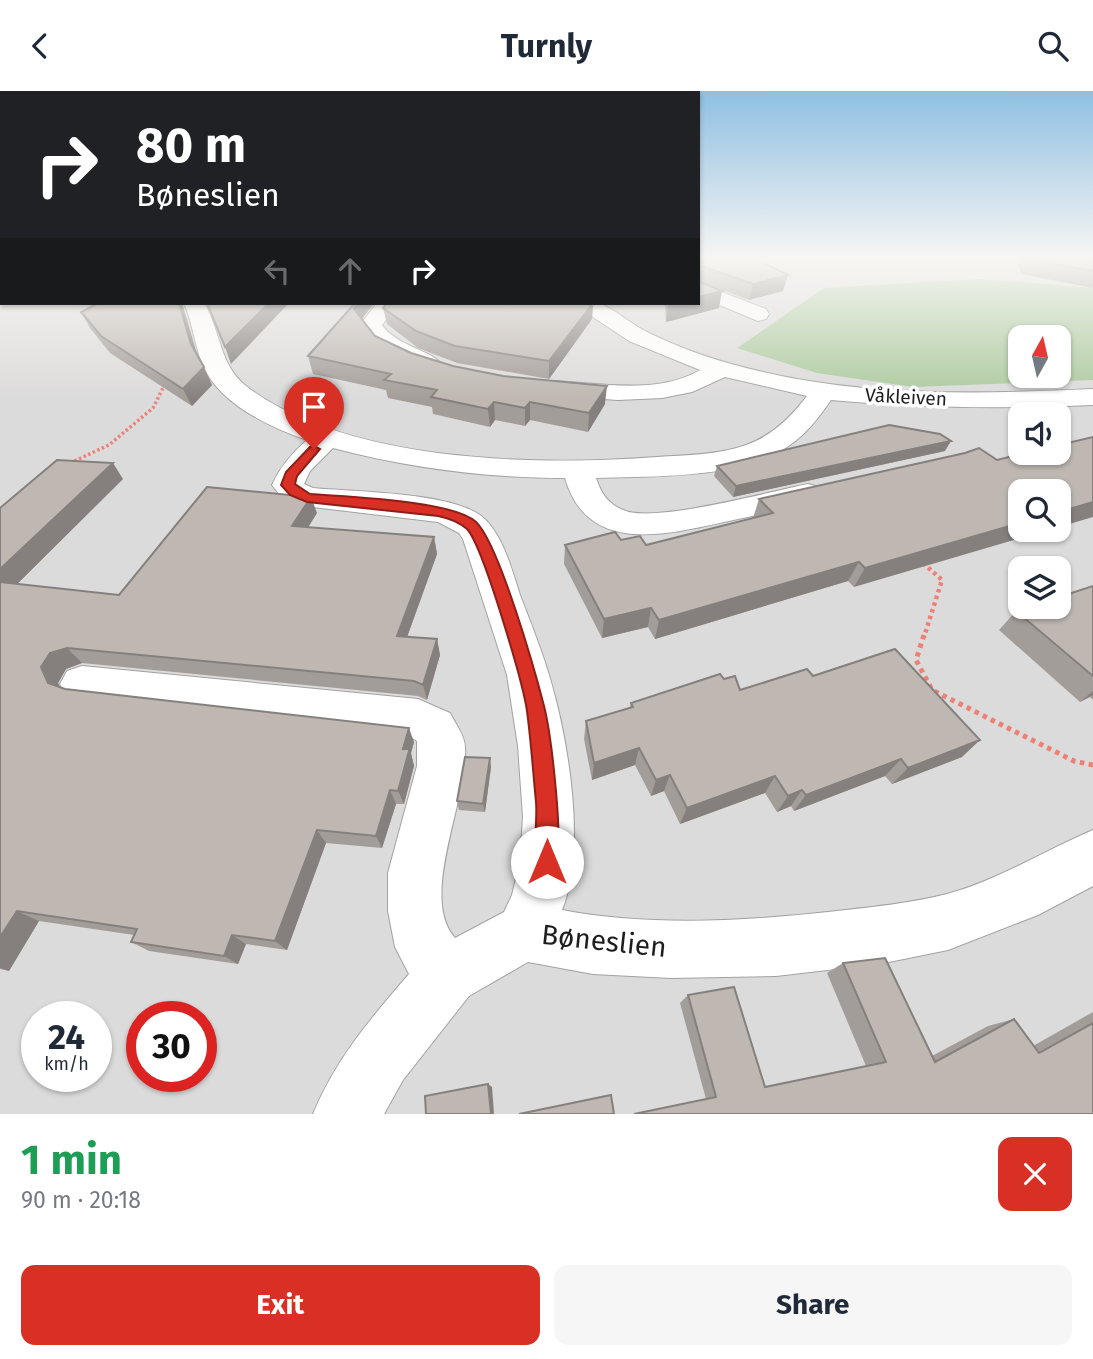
<!DOCTYPE html>
<html lang="en">
<head>
<meta charset="utf-8">
<style>
  :root { --surface:#fff; --page:#f6f6f7; --text:#1f2937; --muted:#747a83; --accent:#d93025 }
  body { margin:0; font-family:"Fira Sans",sans-serif; background:var(--page); color:var(--text); height:100vh; display:flex; flex-direction:column; font-size:26px; white-space:nowrap }
  * { box-sizing:border-box; margin:0 }
  p { font-size:23px; color:var(--muted) }
  .icon { flex:none; width:38px; height:38px; fill:none; stroke:currentColor; stroke-width:2; stroke-linecap:round; stroke-linejoin:round }
  .map { position:relative; height:1023px; overflow:hidden }
  .panel { display:flex; flex-direction:column; background:var(--surface); flex:1 }
  .panel>* { flex:none }
  .top-card { position:absolute; left:0px; top:0px; width:700px; height:214px; box-shadow:0 2px 5px #0004; background:#202124; color:#fff; overflow:hidden }
  .needle { width:46px; rotate:8deg }
  .buttons { position:absolute; left:1008px; top:234px; display:grid; gap:14px }
  .buttons a { display:grid; place-items:center; width:63px; height:63px; border-radius:14px; background:var(--surface); box-shadow:0 2px 5px #0004; font-size:35px }
  .speed { position:absolute; left:21px; top:910px; display:flex; gap:14px; font-size:35px; font-weight:700; text-align:center }
  .speed>* { display:grid; place-content:center; width:91px; height:91px; border-radius:50%; background:var(--surface); box-shadow:0 2px 5px #0004; line-height:1 }
  .speed small { font-size:18px; font-weight:400 }
  .speed .limit { border:10px solid #d22; background:#fff; color:#111 }
  .pin { position:absolute; display:grid; place-items:center; width:60px; height:60px; color:#fff; margin:-72px -30px; border-radius:50% 50% 50% 0; rotate:-45deg; box-shadow:0 0 7px #0007 }
  .pin .icon { rotate:45deg }
  .me { position:absolute; width:77px; margin:-38px; rotate:0deg; stroke-linejoin:round; filter:drop-shadow(0 0 5px #0008) }
  .turn { display:flex; align-items:center; gap:24px; height:147px; padding:0 21px; font-size:32px }
  .turn .icon { width:91px; height:91px; stroke-width:2.5 }
  .turn b { display:block; font-size:49px; line-height:60px }
  .lanes { display:flex; align-items:center; height:66px; padding:0 21px; background:#0003; justify-content:center; gap:35px; direction:ltr }
  .lanes .off { opacity:.35 }
  .round { display:grid; place-items:center; flex:none; width:74px; height:74px; border-radius:14px; background:var(--page) }
  .summary { display:flex; align-items:center; justify-content:space-between; height:119px; padding:0 21px }
  h1 { font-size:42px; font-weight:700; line-height:52px; color:#1e9e55 }
  .primary-button { display:flex; gap:14px; margin-top:auto; padding:14px 21px }
  .primary-button a { flex:1; height:80px; border-radius:14px; background:var(--accent); color:#fff; font-size:28px; font-weight:700; line-height:80px; text-align:center }
  .primary-button a+a { background:var(--page); color:var(--text) }
  header { display:flex; justify-content:space-between; align-items:center; height:91px; padding:0 21px; background:var(--surface); font-size:32px; font-weight:700 }
  .map>svg:first-child { display:block }
  .residential { fill:#dcdbdb; fill-rule:evenodd }
  .forest { fill:#acca9e; fill-rule:evenodd }
  .lines { fill:none; stroke-linecap:round; stroke-linejoin:round }
  .minor-casing { stroke:#a2a2a2; stroke-width:2 }
  .path-far2 { stroke:#ed8178; stroke-width:3.5; stroke-dasharray:2.5 2.5; stroke-linecap:butt }
  .path-far1 { stroke:#ed8178; stroke-width:4.5; stroke-dasharray:3.5 3.5; stroke-linecap:butt }
  .path { stroke:#ed8178; stroke-width:5; stroke-dasharray:4.5 4.5; stroke-linecap:butt }
  .minor { fill:#fff; fill-rule:evenodd }
  .wall { fill:#a39d99 }
  .shaded-wall { fill:#85807d }
  .building { fill:#beb7b2; stroke:#85807d; stroke-width:2 }
  .route { fill:#d93025; stroke:#8d1f18; stroke-width:2 }
  .labels { text-anchor:middle; dominant-baseline:central; stroke-width:7; stroke-linejoin:round; paint-order:stroke }
  .far-street-label { font-size:19px; fill:#1e1e1e; stroke:#fff }
  .near-street-label { font-size:28px; fill:#1e1e1e; stroke:#fff }
</style>
</head>
<body>
<header><svg class="icon" aria-label="back" viewBox="0 0 24 24"><path d="M15 5l-7 7 7 7"/></svg>Turnly<svg class="icon" aria-label="search" viewBox="0 0 24 24"><circle cx="10" cy="10" r="6"/><path d="M15 15l6 6"/></svg></header>
<div class="map">
<svg width="1093" height="1023" viewBox="0 0 1093 1023">
  <rect width="100%" height="100%" fill="#eeebe5"/>
  <!-- residential -->
  <path class="residential" d="M0,166L2,212H698V166H1093V197L980,188L817,282L1093,289V1023H0ZM1020,324H1059V362H1020ZM1020,401H1059V439H1020ZM1020,478H1059V516H1020ZM37,926H96V985H37ZM142,926H201V985H142Z"/>
  <!-- forest -->
  <path class="forest" d="M980,188L1093,197V289L913,296L817,282L737,257L824,197ZM1020,247H1059V285H1020Z"/>
  <g class="lines">
    <defs>
      <path id="minor" d="M698,192L766,218L769,223L766,228L758,230L698,205Z
        M0,199L2,212H0Z
        M184,212H204C221,240 219,274 246,295C346,372 536,375 657,366C686,364 719,364 746,354C772,345 791,326 807,305L725,286L692,301L662,307L618,309L544,304L540,298L544,292L553,290C599,292 658,304 700,279L629,250L578,216L575,212C583,212 594,210 601,213C617,220 631,233 647,241C683,259 723,272 763,281C870,306 983,303 1093,298V314C1005,318 919,317 831,309C819,326 806,344 787,356C740,388 652,385 596,387C601,402 608,413 623,419C652,433 772,400 808,393L819,396L824,403L819,410L808,413C780,419 752,425 724,431C665,444 587,464 565,387C487,387 409,377 333,357L310,380L304,393L313,397C355,401 446,401 480,424C502,440 512,479 520,504C530,530 541,557 549,584C568,647 587,757 562,819C651,836 747,830 837,820C873,816 911,812 947,803C998,789 1044,760 1093,739V795L1038,824L948,859L879,873L776,885L671,887L593,883L528,871L469,905L403,989L384,1023H313C335,969 371,927 409,883L395,856L388,820V782L417,675V650L412,647L82,611L67,606L60,593L67,580L82,575L418,608L450,622C455,632 465,645 465,656C469,707 418,806 455,847L504,821L512,804L520,771L523,726L518,655L507,584L463,448L459,442L438,431L296,414L283,408L272,394C280,376 292,362 307,349C270,336 219,313 203,274C194,254 193,232 184,212Z
        M377,212H399L382,234C398,256 432,259 442,274L439,279C410,286 373,257 360,234Z"/>
    </defs>
    <!-- minor casing -->
    <use href="#minor" class="minor-casing"/>
    <!-- path-far2 -->
    <path class="path-far2" d="M70,372L109,354L153,317L165,293"/>
    <!-- path-far1 -->
    <path class="path-far1" d="M923,472L942,489L924,546"/>
    <!-- path -->
    <path class="path" d="M924,544L916,569L932,599L1074,670L1093,674"/>
    <!-- minor -->
    <use href="#minor" class="minor"/>
  </g>
  <!-- wall -->
  <path class="wall" d="M698,166L783,200L749,209L700,191L719,217L666,231L665,212H698Z
    M1016,166H1093V197L1021,183Z
    M351,212H374L362,228L375,245L411,262L453,275L605,313L588,341L530,329L525,335L495,329L490,336L433,323L432,316L388,307L386,299L313,283L308,265L353,214Z
    M387,212H604L603,213L593,212L592,228L549,288L457,272L418,257L387,233L383,217Z
    M81,221L196,263L212,294L192,315L110,262L90,237Z
    M945,360L733,406L714,385L717,375Z
    M965,362L854,496L848,490L655,548L648,536L602,547L564,473L565,454L621,449L646,454L753,427L759,408Z
    M123,388L17,493L119,504L317,422L308,436L434,446L437,463L407,546L437,548L440,564L427,609L418,605L82,572L66,578L58,592L60,596L65,598L414,651L411,662L414,675L404,713H396L382,757L326,752L287,859L246,853L238,873L149,860L131,851L134,844L39,830L9,880L0,878V417Z
    M1093,495V609L1090,606L1080,611L999,539L1016,520Z
    M813,585L962,666L892,693L885,685L794,720L791,715L777,721L765,702L680,733L664,700L651,705L635,674L592,689L584,648L586,630L630,616L631,612L724,588L740,599Z
    M491,676L485,721L459,719L457,710Z
    M843,872L932,965L988,935L1014,928L1033,955L1093,921V1023L706,1008L680,912L688,904L765,996L866,975L827,882Z"/>
  <!-- shaded-wall -->
  <path class="shaded-wall" d="M788,184L783,200L749,209L753,193Z
    M722,200L719,217L666,231L668,214L676,212H698V206Z
    M179,212H182L199,270L191,253Z
    M269,212H289L231,273L225,256Z
    M358,212H374L357,234L354,218Z
    M593,212L592,228L549,288V270Z
    M204,276L212,294L192,315L183,298Z
    M607,295L605,313L588,341L589,322Z
    M494,311L495,329L490,336L488,318Z
    M530,311V329L525,335V317Z
    M951,350L945,360L733,406L736,395Z
    M113,372L123,388L4,506L0,502V478Z
    M311,406L317,422L299,451L292,435Z
    M1093,411V426L1059,436V421Z
    M1020,432V439H1048L854,496L865,477Z
    M434,446L437,463L402,560L397,545Z
    M859,471L848,490L655,548L659,529Z
    M651,517L648,536L602,547L604,528Z
    M437,548L440,564L427,609L423,594Z
    M67,557L82,572L66,578L58,592L65,607L48,592L41,576L50,562Z
    M1093,600V604L1080,611Z
    M409,637L414,651L411,662L414,675L404,713L398,700L403,658Z
    M980,649L962,666L892,693L908,677Z
    M639,657L635,674L592,689L594,672Z
    M490,667L491,676L485,721L483,713Z
    M901,668L885,685L794,720L806,704Z
    M670,684L664,700L651,705L656,689Z
    M775,685L765,702L680,733L687,717Z
    M390,699L396,713L382,757L376,745Z
    M802,699L791,715L777,721L788,705Z
    M317,739L326,752L287,859L275,850Z
    M17,820L39,830L9,880L0,877V846Z
    M232,844L246,853L238,873L224,865Z
    M488,993L492,996L494,1023H491Z"/>
  <!-- building -->
  <path class="building" d="M698,166H751L788,184L753,193L699,174L700,191L722,200L698,206Z
    M1029,166H1093V180L1029,168Z
    M99,212H179L191,253L204,276L183,298L101,245L81,221Z
    M207,212H269L225,256Z
    M355,212H358L354,218L375,245L411,262L453,275L503,285L607,295L589,322L530,311L525,317L494,311L488,318L431,306L437,299L384,289L391,283L308,265Z
    M387,212H593L549,270L455,255L416,240L383,217Z
    M889,334L940,343L951,350L736,395L717,375Z
    M1093,346V411L1059,421V401H1020V432L865,477L859,471L659,529L651,517L604,528L565,454L615,441L621,449L640,445L646,454L773,422L759,408L965,362L979,357L997,369L1025,362H1059V354Z
    M57,369L113,372L0,478V417Z
    M207,396L311,406L292,435L434,446L397,545L437,548L423,594L414,590L67,557L50,562L41,576L48,592L65,598L409,637L403,658H409V660L398,700L390,699L376,745L317,739L275,850L232,844L224,865L131,851L137,838L17,820L0,846V491L119,504Z
    M1093,495V585L1016,520L1028,516H1059V506Z
    M895,558L980,649L908,677L901,668L806,704L802,699L788,705L775,685L687,717L670,684L656,689L639,657L594,672L586,630L633,616L631,612L720,583L724,588L735,585L740,599L807,578L813,585Z
    M465,666L490,667L483,713L457,710Z
    M885,867L935,971L1014,928L1039,962L1093,932V1023H634L716,1006L688,904L734,896L765,996L886,971L843,872Z
    M488,993L491,1023H426L425,1005Z
    M611,1004L614,1023H519Z"/>
  <!-- sky -->
  <linearGradient id="sky" x2="0" y2="1"><stop stop-color="#8fbfe2"/><stop offset="0.54" stop-color="#f7f6f3"/><stop offset="1" stop-color="#f7f6f3" stop-opacity="0"/></linearGradient>
  <rect width="1093" height="309" fill="url(#sky)"/>
  <!-- route -->
  <path class="route" d="M314,355L320,358L297,385L295,393L310,403C345,406 452,409 476,431C499,453 535,580 544,615C551,643 565,756 555,779L547,782L540,779C531,759 538,732 536,711C533,680 531,650 527,620C523,592 483,455 467,438C459,431 448,427 438,425L307,411L290,404L281,394L286,381L310,356Z"/>
  <g class="labels">
    <!-- far-street labels -->
    <g class="far-street-label">
      <text transform="translate(906 306) rotate(3)">Våkleiven</text>
    </g>
    <!-- near-street labels -->
    <g class="near-street-label">
      <text transform="translate(604 850) rotate(6)">Bøneslien</text>
    </g>
  </g>
</svg>
<div class="buttons">
<a><svg class="needle" viewBox="-14 -14 28 28"><path d="M0-13l5 13h-10z" fill="#e53935"/><path d="M0 13l5-13h-10z" fill="#747a83"/></svg></a>
<a><svg class="icon" aria-label="sound" viewBox="0 0 24 24"><path d="M4 9h4l5-4v14l-5-4H4zM17 9q2 3 0 6"/></svg></a>
<a><svg class="icon" aria-label="search" viewBox="0 0 24 24"><circle cx="10" cy="10" r="6"/><path d="M15 15l6 6"/></svg></a>
<a><svg class="icon" aria-label="layers" viewBox="0 0 24 24"><path d="M12 4l9 5-9 5-9-5zM3 14l9 5 9-5"/></svg></a>
</div>
<div class="speed"><div>24<small>km/h</small></div><div class="limit">30</div></div>
<div class="pin" style="left:314px;top:358px;background:#d93025"><svg class="icon" aria-label="arrive" viewBox="0 0 24 24"><path d="M6 21V4h12l-3 4 3 4H6"/></svg></div>
<svg class="me" style="left:547px;top:771px" viewBox="-20 -20 40 40"><circle r="19" fill="#fff"/><path d="M0-13L10 11 0 6-10 11z" fill="#d93025"/></svg>
<div class="top-card">
<div class="turn"><svg class="icon" aria-label="right" viewBox="0 0 24 24"><path d="M7 20v-9h11M14 6l5 5-5 5"/></svg><div><b>80 m</b>Bøneslien</div></div>
<div class="lanes"><svg class="icon off" aria-label="left" viewBox="0 0 24 24"><path d="M17 20v-9H6M10 6l-5 5 5 5"/></svg><svg class="icon off" aria-label="ahead" viewBox="0 0 24 24"><path d="M12 20V5M6 11l6-6 6 6"/></svg><svg class="icon" aria-label="right" viewBox="0 0 24 24"><path d="M7 20v-9h11M14 6l5 5-5 5"/></svg></div>
</div>
</div>
<section class="panel">
<div class="summary"><div><h1>1 min</h1><p>90 m · 20:18</p></div><a class="round" style="background:#d93025;color:#fff"><svg class="icon" aria-label="close" viewBox="0 0 24 24"><path d="M6 6l12 12M18 6L6 18"/></svg></a></div>
<div class="primary-button"><a>Exit</a><a>Share</a></div>
</section>
</body>
</html>
